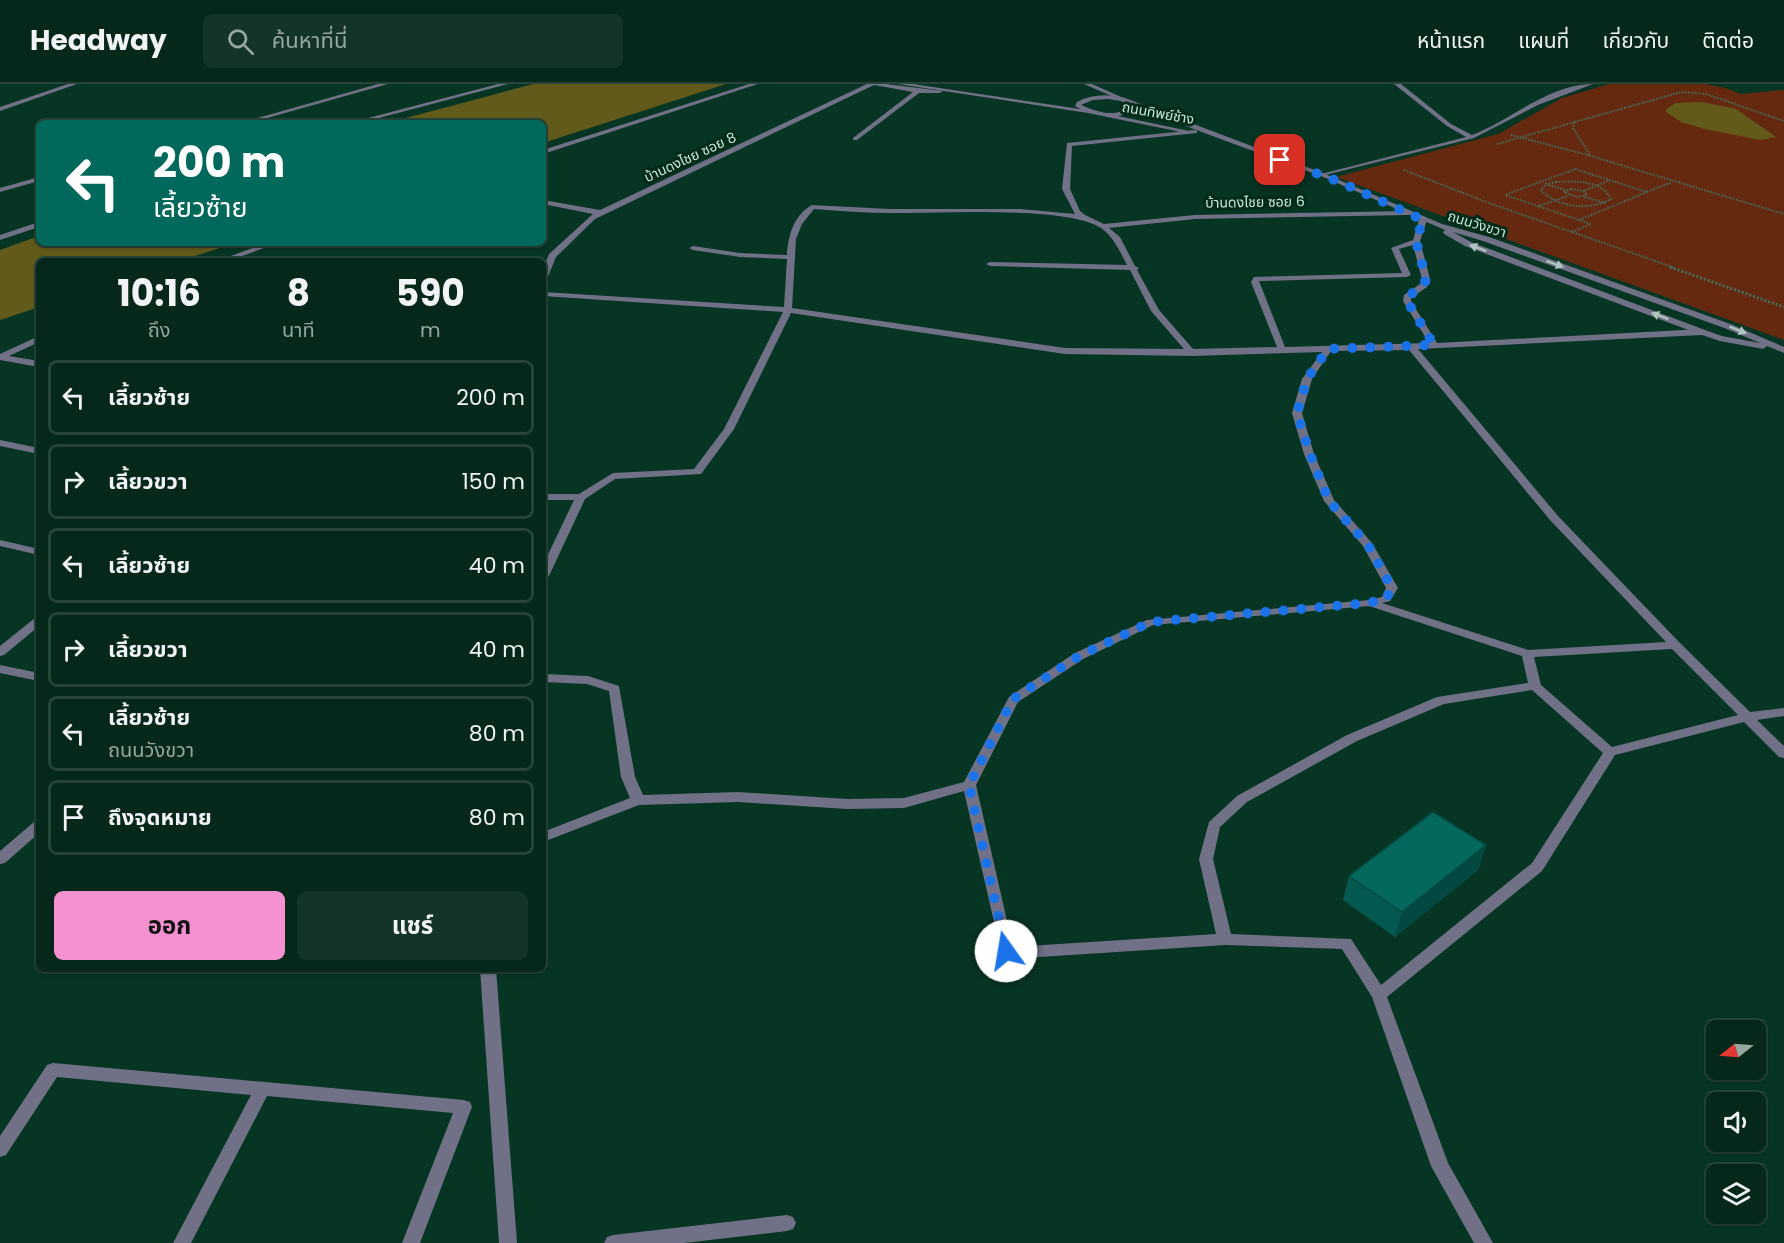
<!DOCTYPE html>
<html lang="th">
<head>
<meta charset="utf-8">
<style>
  :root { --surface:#05281a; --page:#133427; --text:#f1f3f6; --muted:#97a6a2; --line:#264439; --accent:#f591d1 }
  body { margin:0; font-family:Poppins,"Noto Sans Thai",sans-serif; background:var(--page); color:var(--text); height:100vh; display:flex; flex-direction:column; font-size:22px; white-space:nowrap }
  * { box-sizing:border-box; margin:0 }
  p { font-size:20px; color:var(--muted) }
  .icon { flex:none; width:33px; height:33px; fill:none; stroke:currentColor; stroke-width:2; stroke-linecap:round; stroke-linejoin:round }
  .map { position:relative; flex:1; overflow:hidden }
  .side { position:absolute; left:36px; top:174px; width:510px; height:714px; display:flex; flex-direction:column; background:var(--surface); border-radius:9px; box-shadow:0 2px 4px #0004,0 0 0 2px var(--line) }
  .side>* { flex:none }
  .top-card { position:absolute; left:36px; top:36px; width:510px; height:126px; border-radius:9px; box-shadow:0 2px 4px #0004,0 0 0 2px var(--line); background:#00695c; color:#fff; overflow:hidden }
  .needle { width:39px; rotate:253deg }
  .fabs { position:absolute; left:1706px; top:936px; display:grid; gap:12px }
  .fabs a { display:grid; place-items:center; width:60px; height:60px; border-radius:9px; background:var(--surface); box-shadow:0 2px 4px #0004,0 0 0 2px var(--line); font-size:30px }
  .pin { position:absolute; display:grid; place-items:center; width:51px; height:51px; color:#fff; margin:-26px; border-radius:12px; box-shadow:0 3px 9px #0006 }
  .me { position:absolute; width:66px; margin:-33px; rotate:347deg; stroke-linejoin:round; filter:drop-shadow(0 0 4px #0008) }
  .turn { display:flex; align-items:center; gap:21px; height:126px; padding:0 18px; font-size:27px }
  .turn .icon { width:78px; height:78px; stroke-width:2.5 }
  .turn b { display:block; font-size:42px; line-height:51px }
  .eta { display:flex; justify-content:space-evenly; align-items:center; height:102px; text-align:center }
  .eta b { font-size:36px; font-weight:700; line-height:42px }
  .button { display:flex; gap:12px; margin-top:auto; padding:12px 18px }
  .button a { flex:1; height:69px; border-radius:9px; background:var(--accent); color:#111; font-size:24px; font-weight:700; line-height:69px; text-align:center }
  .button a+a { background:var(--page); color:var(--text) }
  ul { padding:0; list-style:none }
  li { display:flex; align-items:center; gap:18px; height:75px; margin:0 12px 9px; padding:0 6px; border:3px solid var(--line); border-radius:9px }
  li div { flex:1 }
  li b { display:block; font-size:22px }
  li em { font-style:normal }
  header { display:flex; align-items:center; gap:36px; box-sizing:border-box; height:84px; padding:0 30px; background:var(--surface); border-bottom:2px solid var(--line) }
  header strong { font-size:28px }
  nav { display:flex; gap:33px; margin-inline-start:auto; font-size:21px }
  .search { width:420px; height:54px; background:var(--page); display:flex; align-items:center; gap:15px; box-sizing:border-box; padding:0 21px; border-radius:9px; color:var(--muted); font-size:22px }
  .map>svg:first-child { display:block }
  .green { fill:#65290f }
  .water { fill:#625a1b }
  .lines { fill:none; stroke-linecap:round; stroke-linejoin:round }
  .path-far1 { stroke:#466f5d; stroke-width:2; stroke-dasharray:1.5 1.5; stroke-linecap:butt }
  .path { stroke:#466f5d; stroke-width:3; stroke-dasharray:2 2; stroke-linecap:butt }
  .minor { fill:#707187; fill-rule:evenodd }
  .tertiary { fill:#707187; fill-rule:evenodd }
  .wall { fill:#035950 }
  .shaded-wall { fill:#034941 }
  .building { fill:#04685d; stroke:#034941; stroke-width:1.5 }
  .oneway { fill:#b0c4c0 }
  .route { stroke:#1a73e8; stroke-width:10; stroke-dasharray:0 18 }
  .labels { text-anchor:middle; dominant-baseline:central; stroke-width:6; stroke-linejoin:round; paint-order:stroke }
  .far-street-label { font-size:14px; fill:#cbe8d8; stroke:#002b19 }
</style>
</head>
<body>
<header>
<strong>Headway</strong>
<div class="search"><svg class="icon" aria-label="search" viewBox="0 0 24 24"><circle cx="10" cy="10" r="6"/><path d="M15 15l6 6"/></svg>ค้นหาที่นี่</div>
<nav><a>หน้าแรก</a><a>แผนที่</a><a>เกี่ยวกับ</a><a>ติดต่อ</a></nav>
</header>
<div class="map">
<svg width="1784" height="1159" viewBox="0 0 1784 1159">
  <rect width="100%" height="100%" fill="#073523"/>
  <!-- green -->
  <path class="green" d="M1609,0H1706L1725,4L1741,10L1784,6V256L1336,93L1498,50L1562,14Z"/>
  <!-- water -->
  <path class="water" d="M533,0H726L543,59V39H387Z
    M1702,18L1736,25L1776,53L1760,56L1705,45L1681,38L1666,28V25L1676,19Z
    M39,152V159H235L180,177H39V223L0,236V166Z"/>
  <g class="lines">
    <!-- path-far1 -->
    <path class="path-far1" d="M1574,38L1573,44L1590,71
      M1511,51L1584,70L1784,130
      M1497,60L1681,8L1706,10L1784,37
      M1575,85L1647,108L1579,136L1505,111Z
      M1404,86L1489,119L1675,184
      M1556,98C1574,97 1602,96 1611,115C1589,127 1559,124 1541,106L1546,100Z
      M1546,100L1565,106
      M1571,105L1583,107L1587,111L1577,113L1564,108Z
      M1584,107L1610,96
      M1647,108L1672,98
      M1584,113L1605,119
      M1539,122L1568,112
      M1572,148L1591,140L1579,136"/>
    <!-- path -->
    <path class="path" d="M1670,183L1784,223"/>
    <!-- minor -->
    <path class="minor" d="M68,0H77L0,27V23Z
      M378,0H388L250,39H240Z
      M498,0H508L360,39H349Z
      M749,0H758L543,70V66Z
      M867,0H886L943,7L940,9H919L857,56H853V54L913,8L874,1L595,135L556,173L547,195L543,197V185L549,170L593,130L543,120V116L600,126Z
      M1084,0H1092L1128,16L1123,17Z
      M1394,0H1401L1451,40L1472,51C1512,36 1548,0 1593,0L1538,21L1474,54L1321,92V90L1466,53L1447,42Z
      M1195,46L1197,47V49L1072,62L1070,105L1080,127L1085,131L1104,140L1195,131L1408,127L1412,129L1408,131L1195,135L1109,144L1120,153L1135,182L1139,184L1137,186L1159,226L1193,265L1277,263L1251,198L1254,193L1402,189L1391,164L1413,156L1419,136L1423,134L1427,136L1420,157L1430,195L1427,203L1411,214V217L1437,259L1702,245L1706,248L1702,251L1418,265L1558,432L1679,558L1750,628L1784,624V632L1757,636L1784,662V674L1779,673L1744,638L1615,671L1542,787L1387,913L1448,1079L1493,1159H1474L1431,1082L1372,913L1342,865L1225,861L1007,875L1002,873L964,707L904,724L847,725L738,718L639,721L543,758V748L630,714L621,693L609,607L587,600L543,598V590L588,592L619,602L635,693L643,711L738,708L847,715L904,714L964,698L1009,613L1075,569L1147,536L1369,516L1382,513L1386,504L1363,462L1324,417L1304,370L1292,329L1302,295L1322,268L1192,272L1065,270L791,229L734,345L701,390L615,395L585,415L549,492L543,495V481L574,416H543V410H579L613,389L694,385L724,345L783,228L543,212V208L784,223L787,175L740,173L693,166L689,164L693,162L740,169L787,171C788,151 794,131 812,121L890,125H1020L1075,130L1062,105L1067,59ZM814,125C840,127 866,129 892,129C938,130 1066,121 1101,144C1114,153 1120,168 1127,181L990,178L986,180L990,182L1130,186L1151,227L1184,265L1065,264L792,224L796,155L802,140ZM1413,161L1422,195L1420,200L1404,211L1403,217L1429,259L1285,263L1259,197L1407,193L1411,191L1399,165ZM1409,266L1550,436L1666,558L1528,566L1382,519L1390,517L1398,504L1372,459L1334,416L1314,370L1302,329L1312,295L1331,267ZM1369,522L1522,572L1528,599L1437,613L1347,651L1237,712L1209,738L1199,775L1216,850L1013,863L976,701L1018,618L1083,575L1153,541ZM1672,565L1738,631L1612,663L1541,601L1534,573ZM1532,606L1603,669L1532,779L1381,901L1351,855L1231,850L1213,775L1220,743L1247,718L1357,657L1444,620Z
      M39,93V97L0,108V104Z
      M39,138V143L0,156V151Z
      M266,159H277L229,177H217Z
      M39,252V258L9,272L39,277V283L0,276V270Z
      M0,356L39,364V370L0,362Z
      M0,456L39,465V471L0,462Z
      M39,533V542L4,571L0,572V562L35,534Z
      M0,581L39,589V597L0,589Z
      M39,736V749L5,779L0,780V767L34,738Z
      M480,885H496L517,1159H499Z
      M53,979L464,1016L470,1018L472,1023L420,1159H402L453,1029L267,1012L191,1159H173L251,1011L57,993L6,1071L0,1073V1052L47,981Z
      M787,1131L793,1133L796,1139L793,1145L787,1147L684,1159H604L607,1153L613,1151Z"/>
    <!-- tertiary -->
    <path class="tertiary" d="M898,0H913L1080,25L1075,22L1077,18C1093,10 1108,10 1125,14L1325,90L1442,140L1489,153L1733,241L1784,263V269L1767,262L1763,265L1720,257L1699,250L1465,162L1444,150L1443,148L1445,146L1321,92L1137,24L1129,30L1118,32L1189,47L1186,49L1088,29ZM1108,15L1121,17L1130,23C1115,34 1097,28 1081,21L1093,16ZM1453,148L1483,157L1727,245L1760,259L1722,252L1705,246L1471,158Z"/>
  </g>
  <!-- wall -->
  <path class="wall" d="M1486,761L1478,786L1395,853L1343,816L1349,792Z"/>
  <!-- shaded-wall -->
  <path class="shaded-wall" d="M1486,761L1478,786L1395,853L1402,828Z"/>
  <!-- building -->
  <path class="building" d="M1433,728L1486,761L1402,828L1349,792Z"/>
  <!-- one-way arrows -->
  <defs><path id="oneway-solid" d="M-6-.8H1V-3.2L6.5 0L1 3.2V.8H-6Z" transform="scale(1.5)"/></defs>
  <g class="oneway">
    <use href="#oneway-solid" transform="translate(1478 164) rotate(-159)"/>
    <use href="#oneway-solid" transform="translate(1555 180) rotate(20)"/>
    <use href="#oneway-solid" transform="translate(1660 232) rotate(-159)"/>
    <use href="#oneway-solid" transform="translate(1738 246) rotate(22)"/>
  </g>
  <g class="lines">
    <!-- route -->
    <path class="route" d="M1006,867L969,701L1013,615L1079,572L1151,538L1369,519L1386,515L1392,504L1368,461L1329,417L1310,370L1297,329L1307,295L1328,265L1434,261L1407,217V213L1424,201L1426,195L1416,157L1423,136L1340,98L1280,76"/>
  </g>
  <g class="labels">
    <!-- far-street labels -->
    <g class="far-street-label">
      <text transform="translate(1158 29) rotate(10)">ถนนทิพย์ช้าง</text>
      <text transform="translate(690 73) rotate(-25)">บ้านดงไชย ซอย 8</text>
      <text transform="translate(1255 118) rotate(-1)">บ้านดงไชย ซอย 6</text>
      <text transform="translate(1477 140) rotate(17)">ถนนวังขวา</text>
    </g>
  </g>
</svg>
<div class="fabs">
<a><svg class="needle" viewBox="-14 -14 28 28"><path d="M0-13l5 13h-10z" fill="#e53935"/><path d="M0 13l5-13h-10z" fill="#97a6a2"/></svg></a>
<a><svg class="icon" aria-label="sound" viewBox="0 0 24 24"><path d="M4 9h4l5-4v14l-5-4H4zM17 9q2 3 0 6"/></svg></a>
<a><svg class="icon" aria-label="layers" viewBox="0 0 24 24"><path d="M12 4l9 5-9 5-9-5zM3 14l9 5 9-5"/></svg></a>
</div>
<div class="pin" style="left:1280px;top:76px;background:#d93025"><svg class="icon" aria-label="arrive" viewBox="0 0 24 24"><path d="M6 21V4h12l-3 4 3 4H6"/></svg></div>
<svg class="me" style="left:1006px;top:867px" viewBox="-20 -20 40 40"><circle r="19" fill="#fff"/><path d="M0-13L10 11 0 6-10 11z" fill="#1a73e8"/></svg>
<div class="top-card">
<div class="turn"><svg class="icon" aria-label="left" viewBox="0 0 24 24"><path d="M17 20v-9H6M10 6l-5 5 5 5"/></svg><div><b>200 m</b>เลี้ยวซ้าย</div></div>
</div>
<section class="side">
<div class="eta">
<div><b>10:16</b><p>ถึง</p></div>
<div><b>8</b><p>นาที</p></div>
<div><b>590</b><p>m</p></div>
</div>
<ul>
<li><svg class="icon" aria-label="left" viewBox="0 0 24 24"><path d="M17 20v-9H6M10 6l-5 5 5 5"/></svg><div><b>เลี้ยวซ้าย</b></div><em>200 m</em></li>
<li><svg class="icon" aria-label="right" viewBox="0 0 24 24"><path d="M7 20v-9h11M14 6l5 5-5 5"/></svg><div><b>เลี้ยวขวา</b></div><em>150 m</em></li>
<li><svg class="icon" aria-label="left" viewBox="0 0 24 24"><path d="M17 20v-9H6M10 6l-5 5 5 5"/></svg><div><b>เลี้ยวซ้าย</b></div><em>40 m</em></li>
<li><svg class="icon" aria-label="right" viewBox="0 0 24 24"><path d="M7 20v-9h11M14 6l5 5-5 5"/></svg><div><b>เลี้ยวขวา</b></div><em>40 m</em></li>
<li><svg class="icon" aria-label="left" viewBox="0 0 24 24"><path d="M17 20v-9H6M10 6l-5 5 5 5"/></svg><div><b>เลี้ยวซ้าย</b><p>ถนนวังขวา</p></div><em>80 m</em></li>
<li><svg class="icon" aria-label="arrive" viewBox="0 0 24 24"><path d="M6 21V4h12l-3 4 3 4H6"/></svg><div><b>ถึงจุดหมาย</b></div><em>80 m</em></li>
</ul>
<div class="button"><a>ออก</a><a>แชร์</a></div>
</section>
</div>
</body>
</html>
